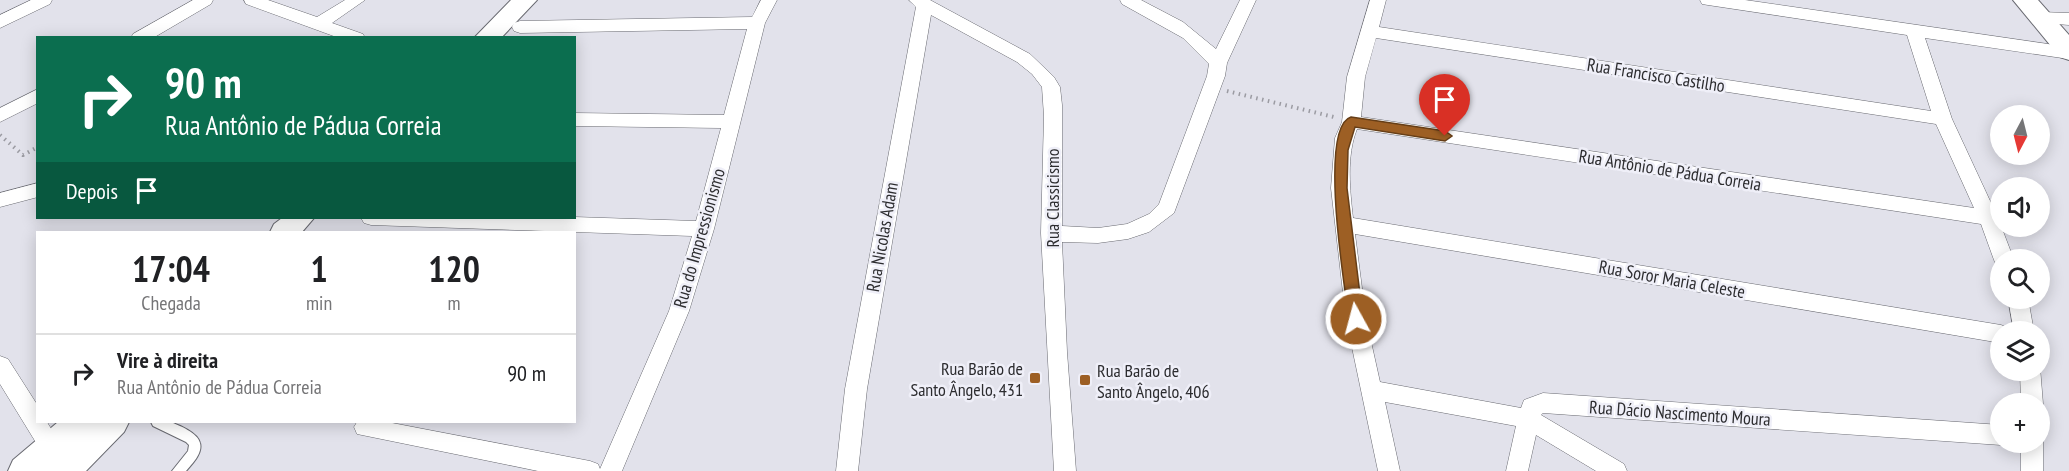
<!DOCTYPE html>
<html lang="pt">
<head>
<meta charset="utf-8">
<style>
  :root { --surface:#fff; --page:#f6f6f6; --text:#202124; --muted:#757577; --line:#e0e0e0 }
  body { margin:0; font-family:"PT Sans Narrow",sans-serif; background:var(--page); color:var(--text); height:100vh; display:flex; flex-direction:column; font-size:22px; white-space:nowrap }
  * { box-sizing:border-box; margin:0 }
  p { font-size:20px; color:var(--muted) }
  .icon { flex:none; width:33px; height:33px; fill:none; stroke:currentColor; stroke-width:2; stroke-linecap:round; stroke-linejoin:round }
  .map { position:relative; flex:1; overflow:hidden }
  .drawer { position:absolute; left:36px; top:231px; width:540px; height:192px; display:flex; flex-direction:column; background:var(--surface); border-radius:0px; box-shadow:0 3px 15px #0003 }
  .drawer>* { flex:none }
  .guide { position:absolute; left:36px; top:36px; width:540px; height:183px; border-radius:0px; box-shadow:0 3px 15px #0003; background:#0b6e4f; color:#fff; overflow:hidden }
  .needle { width:39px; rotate:187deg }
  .buttons { position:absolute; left:1990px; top:105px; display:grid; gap:12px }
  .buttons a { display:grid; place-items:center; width:60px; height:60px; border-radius:50%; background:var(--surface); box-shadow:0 3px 15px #0003; font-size:30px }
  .pin { position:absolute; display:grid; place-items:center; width:51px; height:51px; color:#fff; margin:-62px -26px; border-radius:50% 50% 50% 0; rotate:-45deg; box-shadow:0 0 6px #0007 }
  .pin .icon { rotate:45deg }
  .me { position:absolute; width:66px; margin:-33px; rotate:353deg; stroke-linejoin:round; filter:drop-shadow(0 0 4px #0008) }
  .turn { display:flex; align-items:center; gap:21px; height:126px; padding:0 30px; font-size:27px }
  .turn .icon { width:78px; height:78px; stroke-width:2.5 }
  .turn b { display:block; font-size:42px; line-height:51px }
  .then { display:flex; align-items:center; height:57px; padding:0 30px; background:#0003; gap:12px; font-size:22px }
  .eta { display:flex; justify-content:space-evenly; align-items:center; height:102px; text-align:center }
  .eta b { font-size:36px; font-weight:700; line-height:42px }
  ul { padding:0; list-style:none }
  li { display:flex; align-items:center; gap:18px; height:78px; padding:0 30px; border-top:2px solid var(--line) }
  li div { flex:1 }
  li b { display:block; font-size:22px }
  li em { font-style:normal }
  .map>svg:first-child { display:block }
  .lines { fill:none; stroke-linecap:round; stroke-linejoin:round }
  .lane-casing { stroke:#696a71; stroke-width:2 }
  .street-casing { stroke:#696a71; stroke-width:1 }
  .secondary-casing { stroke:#696a71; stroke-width:2 }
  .path { stroke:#9b9ba2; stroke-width:4; stroke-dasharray:1.5 4.5; stroke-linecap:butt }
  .lane { fill:#fff; fill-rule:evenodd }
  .street { fill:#fff; fill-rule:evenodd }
  .secondary { fill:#fff; fill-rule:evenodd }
  .route { fill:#9d5f24; stroke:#663e17; stroke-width:1.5 }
  .poi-dot { fill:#9d5f24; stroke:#efeff8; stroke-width:2 }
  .labels { text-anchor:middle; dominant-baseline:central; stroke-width:5; stroke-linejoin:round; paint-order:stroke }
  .street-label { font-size:18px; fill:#2c2c2f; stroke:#efeff8 }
  .poi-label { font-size:18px; fill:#2c2c2f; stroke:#efeff8; text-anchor:end }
</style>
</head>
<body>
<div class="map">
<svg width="2069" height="471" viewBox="0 0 2069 471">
  <rect width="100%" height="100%" fill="#e2e2eb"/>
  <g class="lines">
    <defs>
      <path id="lane" d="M151,422C156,421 164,421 170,422C179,425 198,433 200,443C203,453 192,464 186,471H172L188,451L189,445L186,442L153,426Z"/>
      <path id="street" d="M31,0H52L50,4L0,28V15Z
        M193,0H213L211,4L153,38H131L133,34Z
        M244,0H268L317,17L345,0H365L332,23L363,34L365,38H339L246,4Z
        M761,0H777L765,23L714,229L689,311L622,471H538L357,434L354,427L357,422H387L590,461L598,464L600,469L669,311L692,236L371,225L364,223L361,218L574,217L696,221L721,128L574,126V113L724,115L747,29L520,33L514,31L512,27L514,23L520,21L752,17Z
        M909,0H930L1030,54L1054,77L1060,87L1062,105V226L1098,228L1127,224L1149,214L1159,204L1207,76L1209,64L1183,38L1122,4L1120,0H1141L1183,22L1216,49L1240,0H1256L1227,63L1225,76L1174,213L1149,232L1128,239L1098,243L1062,242L1067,352L1076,471H1054L1041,233L1044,116L1042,87L1032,74L1017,62L931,15L867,389L858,471H836L845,389L916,7Z
        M1370,0H1386L1379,27L1931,111L1907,35L1708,5L1702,4L1700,0H1745L2069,47V59L1925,38L1952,119L1998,218L2014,260H2001V267L1997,266L1994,260L1981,224L1357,129C1346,156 1350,191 1353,218L2001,325L2008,328L2010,332H2001V343L1355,234L1366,319L1380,382L1521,408L1524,400L1543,393L2001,425V442H2008L2001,445L1543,413L1541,415L1624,464L1627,471H1596L1536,435L1528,471H1506L1516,426L1385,402L1400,471H1378L1346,319L1331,188L1335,138L1342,122L1347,77ZM1376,38L1936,124L1974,208L1361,117L1365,77Z
        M2039,12L2069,13V25L2033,22L2031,18L2033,14Z
        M38,89V103L0,122V108Z
        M38,183V197L0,207V193Z
        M2008,298H2028L2034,332H2014Z
        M0,356L8,359L38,406V422H47L62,447L59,454L51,457L43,454L0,384Z
        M2040,367L2043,404L2040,410V404H2021L2020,370H2040Z
        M2040,435L2043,442V471H2021V442H2040Z"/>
      <path id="secondary" d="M511,0H537L501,38H474Z
        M2013,0H2038L2069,35V60L2060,57Z
        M282,218H314L302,232H270L274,224Z
        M58,422H129L124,432L86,471H8L13,460Z"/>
    </defs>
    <!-- lane casing -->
    <use href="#lane" class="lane-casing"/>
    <!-- street casing -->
    <use href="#street" class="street-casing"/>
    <!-- secondary casing -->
    <use href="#secondary" class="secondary-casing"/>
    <!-- path -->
    <path class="path" d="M1227,91L1334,117
      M0,135L23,155L38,147"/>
    <!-- lane -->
    <use href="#lane" class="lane"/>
    <!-- street -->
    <use href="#street" class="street"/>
    <!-- secondary -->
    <use href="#secondary" class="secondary"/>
  </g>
  <!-- route -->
  <path class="route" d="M1351,117L1445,131L1452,136L1445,141L1355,127L1348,150L1347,188L1363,319L1361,323H1351L1349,319C1345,289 1318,127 1351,117Z"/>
  <!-- markers -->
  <g class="poi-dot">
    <rect x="1029" y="372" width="12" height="12" rx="3"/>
    <rect x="1079" y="374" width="12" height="12" rx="3"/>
  </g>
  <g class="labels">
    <!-- street labels -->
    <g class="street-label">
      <text transform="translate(1656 75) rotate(9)">Rua Francisco Castilho</text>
      <text transform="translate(1670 170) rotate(9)">Rua Antônio de Pádua Correia</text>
      <text transform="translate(1052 198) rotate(-90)">Rua Classicismo</text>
      <text transform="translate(882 237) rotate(-80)">Rua Nicolas Adam</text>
      <text transform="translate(699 238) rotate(-74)">Rua do Impressionismo</text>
      <text transform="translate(1672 279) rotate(10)">Rua Soror Maria Celeste</text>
      <text transform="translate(1680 413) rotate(4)">Rua Dácio Nascimento Moura</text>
    </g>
    <!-- poi labels -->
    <g class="poi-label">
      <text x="1023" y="368">Rua Barão de<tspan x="1023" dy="21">Santo Ângelo, 431</tspan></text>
      <text x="1097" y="370" text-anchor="start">Rua Barão de<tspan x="1097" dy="21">Santo Ângelo, 406</tspan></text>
    </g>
  </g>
</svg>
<div class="buttons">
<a><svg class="needle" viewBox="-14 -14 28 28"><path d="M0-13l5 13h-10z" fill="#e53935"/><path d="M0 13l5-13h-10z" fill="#757577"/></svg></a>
<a><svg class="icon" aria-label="sound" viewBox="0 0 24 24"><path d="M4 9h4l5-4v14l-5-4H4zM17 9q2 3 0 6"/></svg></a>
<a><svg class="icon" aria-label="search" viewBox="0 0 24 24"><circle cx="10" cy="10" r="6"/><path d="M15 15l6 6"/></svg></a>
<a><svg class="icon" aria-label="layers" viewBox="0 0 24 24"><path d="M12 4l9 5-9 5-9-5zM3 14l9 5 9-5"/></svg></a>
<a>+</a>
</div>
<div class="pin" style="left:1445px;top:136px;background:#d93025"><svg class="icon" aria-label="arrive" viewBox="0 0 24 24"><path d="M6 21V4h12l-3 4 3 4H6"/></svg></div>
<svg class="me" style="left:1356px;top:319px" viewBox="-20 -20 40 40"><circle r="17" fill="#9d5f24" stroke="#fff" stroke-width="3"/><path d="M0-11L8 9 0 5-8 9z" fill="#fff"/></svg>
<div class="guide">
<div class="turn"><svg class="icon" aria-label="right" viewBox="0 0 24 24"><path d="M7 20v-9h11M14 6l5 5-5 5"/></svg><div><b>90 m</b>Rua Antônio de Pádua Correia</div></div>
<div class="then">Depois<svg class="icon" aria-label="arrive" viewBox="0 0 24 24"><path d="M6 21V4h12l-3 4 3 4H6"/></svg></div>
</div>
<section class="drawer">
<div class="eta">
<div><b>17:04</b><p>Chegada</p></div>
<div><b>1</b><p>min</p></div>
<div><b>120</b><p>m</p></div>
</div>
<ul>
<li><svg class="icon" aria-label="right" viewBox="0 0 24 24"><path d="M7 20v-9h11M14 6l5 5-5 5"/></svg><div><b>Vire à direita</b><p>Rua Antônio de Pádua Correia</p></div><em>90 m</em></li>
</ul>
</section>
</div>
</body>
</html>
